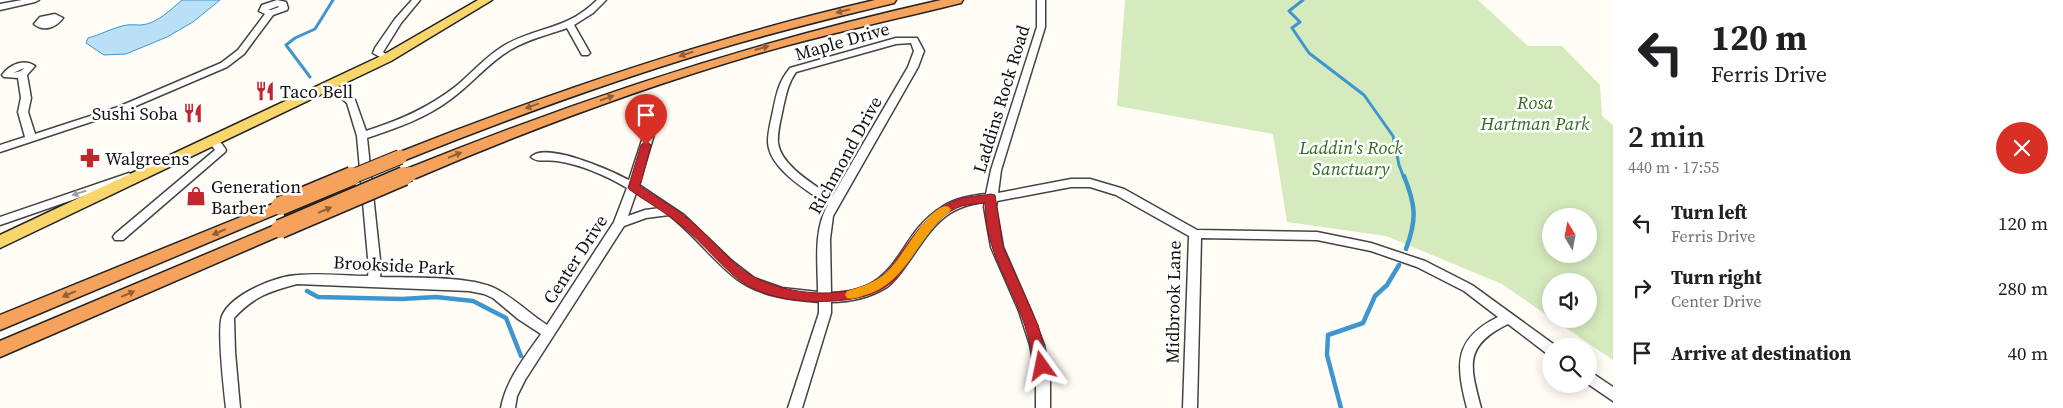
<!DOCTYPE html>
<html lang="en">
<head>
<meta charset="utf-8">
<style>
  :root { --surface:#fff; --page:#f6f6f6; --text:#202124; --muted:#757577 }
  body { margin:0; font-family:"Source Serif 4",serif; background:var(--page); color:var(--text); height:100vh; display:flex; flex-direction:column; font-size:19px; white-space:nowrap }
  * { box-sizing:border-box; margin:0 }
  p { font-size:16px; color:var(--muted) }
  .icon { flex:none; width:28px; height:28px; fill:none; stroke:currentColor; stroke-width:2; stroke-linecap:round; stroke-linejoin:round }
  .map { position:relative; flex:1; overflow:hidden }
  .details { display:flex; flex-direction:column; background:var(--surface); width:450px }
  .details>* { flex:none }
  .banner { background:#fff; color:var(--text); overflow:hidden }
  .needle { width:32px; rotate:350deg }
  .tools { position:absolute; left:1542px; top:208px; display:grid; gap:10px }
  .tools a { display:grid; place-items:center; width:55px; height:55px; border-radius:50%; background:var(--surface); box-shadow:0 2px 12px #0003; font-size:25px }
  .pin { position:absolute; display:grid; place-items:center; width:42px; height:42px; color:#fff; margin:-51px -21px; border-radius:50% 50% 50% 0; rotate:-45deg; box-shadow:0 0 5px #0007 }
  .pin .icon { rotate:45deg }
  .me { position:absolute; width:55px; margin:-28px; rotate:348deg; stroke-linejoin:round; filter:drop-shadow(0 0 4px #0008) }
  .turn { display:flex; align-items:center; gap:18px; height:105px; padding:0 15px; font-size:22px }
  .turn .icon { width:65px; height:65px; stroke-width:2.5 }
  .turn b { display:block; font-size:35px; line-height:42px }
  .round { display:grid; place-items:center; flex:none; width:52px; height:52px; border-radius:26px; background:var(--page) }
  .head { display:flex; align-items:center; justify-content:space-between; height:85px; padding:0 15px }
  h1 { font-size:30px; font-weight:600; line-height:38px }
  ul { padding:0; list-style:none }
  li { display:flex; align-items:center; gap:15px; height:65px; padding:0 15px }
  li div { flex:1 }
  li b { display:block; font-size:19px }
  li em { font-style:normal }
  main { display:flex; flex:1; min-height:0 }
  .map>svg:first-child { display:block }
  .green { fill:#d5ebbd; fill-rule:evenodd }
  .water { fill:#b9e0f7; stroke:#3f96cf }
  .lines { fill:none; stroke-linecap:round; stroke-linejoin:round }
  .stream-far1 { stroke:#3f96cf; stroke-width:3 }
  .stream { stroke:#3f96cf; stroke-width:4.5 }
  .minor-casing { stroke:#444; stroke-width:3 }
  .major-casing { stroke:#222; stroke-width:3 }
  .highway-casing { stroke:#222; stroke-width:3 }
  .minor { fill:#fff; fill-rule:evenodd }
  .major { fill:#f9d66b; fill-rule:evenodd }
  .highway { fill:#f5a25d; fill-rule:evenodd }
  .highway-bridge-far1-casing { stroke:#222; stroke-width:16; stroke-linecap:butt }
  .highway-bridge-casing { stroke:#222; stroke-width:21; stroke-linecap:butt }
  .highway-bridge-far1 { stroke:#f5a25d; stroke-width:14 }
  .highway-bridge { stroke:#f5a25d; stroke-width:18 }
  .oneway { fill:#8e613b }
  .oneway2 { fill:#a0a0a0 }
  .route { fill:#c4262e; stroke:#7f191e }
  .slow { fill:#f59e0b }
  .labels { text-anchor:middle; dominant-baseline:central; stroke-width:5; stroke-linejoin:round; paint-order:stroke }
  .street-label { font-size:18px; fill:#111; stroke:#fff }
  .poi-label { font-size:18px; fill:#111; stroke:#fff; text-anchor:start }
  .park-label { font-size:18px; font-style:italic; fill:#2f6b1f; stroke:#fff }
</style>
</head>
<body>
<main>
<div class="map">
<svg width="1613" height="408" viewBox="0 0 1613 408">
  <rect width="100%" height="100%" fill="#fffdf5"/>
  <!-- green -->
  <path class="green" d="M1125,0H1478L1528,46H1562L1600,85L1602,116L1613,125V360L1553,319H1589V281H1551V318L1502,284L1386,236L1287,222L1273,134L1117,106ZM1551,216H1589V254H1551Z"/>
  <!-- water -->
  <path class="water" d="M182,0H220L193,22L167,37L126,54L104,55L86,43L88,38C100,35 110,29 122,26C129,24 134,25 141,25C157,24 171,9 182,0Z"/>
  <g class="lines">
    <!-- stream-far1 -->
    <path class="stream-far1" d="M1303,0L1289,11L1300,22L1292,28L1309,53L1364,95L1393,136L1399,165L1404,178
      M310,77L286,45L295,38L315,29L333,0"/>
    <!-- stream -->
    <path class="stream" d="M1404,176C1416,206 1417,219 1406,249
      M307,291L318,297L402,299L436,297L473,301L506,318L521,356
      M1341,408L1327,355L1328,335L1363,323L1375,296L1387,285L1399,265"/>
    <defs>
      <path id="minor" d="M22,0H39L35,2L0,10V4Z
        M277,0L286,2L288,8L287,10L273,15L244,54L227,67L124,111L0,152V145L25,137L18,112L21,98L18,78L4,77L2,75C9,65 24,58 35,66L27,75L31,98L28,112L35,134L118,107L221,63L238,50L265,14L259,11L262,5ZM278,6L279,7L271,10H268ZM24,68L21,71L13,73Z
        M412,0H420L401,23L383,52L392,58L387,61L373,53L375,48L395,19Z
        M597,0H606L593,13L574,25L590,53L588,55H582L567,28C548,35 528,39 510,50C488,63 472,84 451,99C426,118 397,128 367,138L381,269L380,277C410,278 466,276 492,287C509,294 530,314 547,325L614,222L627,188C605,175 582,165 557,161C548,159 537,163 531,157C546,141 612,171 629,180L645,131V119L650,116L655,119V131L639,185L684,215L732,261L754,278L782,288L818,292C818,264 813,230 828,205C808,191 769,169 768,142C768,131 771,121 773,111C777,93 778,83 790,68L896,38H917L924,51L918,67L833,216L830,239L831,293C903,291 894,237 942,207C955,198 971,196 986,194L991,170L1037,27V0H1045V27L1001,170L998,193L1071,179H1090L1124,189L1197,230L1317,232L1371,243L1425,261L1472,285L1556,346H1551V354L1546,353L1508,324C1463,346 1470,366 1481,408H1467C1456,365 1453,339 1498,317L1464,291L1417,267L1371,251L1317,240L1201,238L1197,408H1183L1189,236L1116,195L1090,187H1071L997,201L996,207L1003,247L1031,311L1044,345L1050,378V408H1036V378L1030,345L1019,311L991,247L984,207L985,202C944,206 931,229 909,261C903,270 896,280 887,287C871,297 850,302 831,302V313L802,408H788L819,313V302C790,300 760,296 737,279C712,260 694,234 669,215L646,218L624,226L525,380L517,396L515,408H501C506,380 525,357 541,334L518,319L493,298L484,294L469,291L297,284C270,291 253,297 234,318L235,352L240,408H226C224,390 217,329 222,316C231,294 276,276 298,275C321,273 345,276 368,276L369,269L357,136L347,103L328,87V83H334L355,100L366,131C398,121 428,108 455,87C472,73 486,56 505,45C539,26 567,30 597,0ZM911,43L914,51L908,67L832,197C815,185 781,166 778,143C777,132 781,119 783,108C786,95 788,83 796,72L896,44ZM636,193L638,194L660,208L645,210L628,216Z
        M55,14L63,18C56,28 43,32 34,24L40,17Z
        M213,138C219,139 223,145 226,150L225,152L123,240H115L113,237L115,234L215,150L208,141Z
        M129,173L134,177L133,179L0,225V217Z
        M1589,371L1613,387V401L1588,384Z"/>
      <path id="major" d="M478,0H492L391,61L0,248V235L383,55Z"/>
      <path id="highway" d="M875,0H896L894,3C832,18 769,33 708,52C605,83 505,120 405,160H395L392,157L395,154C551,92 710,38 875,0Z
        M941,0H963L961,3C892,20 822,35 753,55C638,89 526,131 416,178H404L402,174L404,170C579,99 756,41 941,0Z
        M280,201L286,202L288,206L286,210L0,330V315Z
        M280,223L286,225L288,229L286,233L0,357V341Z"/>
    </defs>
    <!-- minor casing -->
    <use href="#minor" class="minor-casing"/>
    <!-- major casing -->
    <use href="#major" class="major-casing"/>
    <!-- highway casing -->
    <use href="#highway" class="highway-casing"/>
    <!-- minor -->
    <use href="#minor" class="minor"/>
    <!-- major -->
    <use href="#major" class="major"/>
    <!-- highway -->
    <use href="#highway" class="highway"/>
    <defs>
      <path id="highway-bridge-far1" d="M349,178L400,157
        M401,178L410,174"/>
      <path id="highway-bridge" d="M280,206L352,176
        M280,229L404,176"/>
    </defs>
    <!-- highway-bridge-far1 casing -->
    <use href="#highway-bridge-far1" class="highway-bridge-far1-casing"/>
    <!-- highway-bridge casing -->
    <use href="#highway-bridge" class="highway-bridge-casing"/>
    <!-- highway-bridge-far1 -->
    <use href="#highway-bridge-far1" class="highway-bridge-far1"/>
    <!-- highway-bridge -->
    <use href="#highway-bridge" class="highway-bridge"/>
  </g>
  <!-- one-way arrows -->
  <defs><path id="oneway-solid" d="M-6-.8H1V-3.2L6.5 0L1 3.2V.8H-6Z" transform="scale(1.25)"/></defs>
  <g class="oneway">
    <use href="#oneway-solid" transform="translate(843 11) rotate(166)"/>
    <use href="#oneway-solid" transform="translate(762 48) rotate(-16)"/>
    <use href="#oneway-solid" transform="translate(686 54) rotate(163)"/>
    <use href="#oneway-solid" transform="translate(607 98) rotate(-19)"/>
    <use href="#oneway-solid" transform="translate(532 106) rotate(160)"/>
    <use href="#oneway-solid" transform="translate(455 155) rotate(-22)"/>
    <use href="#oneway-solid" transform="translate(325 210) rotate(-23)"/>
    <use href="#oneway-solid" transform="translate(219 232) rotate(157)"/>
    <use href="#oneway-solid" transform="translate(69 294) rotate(157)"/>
    <use href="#oneway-solid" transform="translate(128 294) rotate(-23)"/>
  </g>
  <use class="oneway2" href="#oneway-solid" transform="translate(79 193) rotate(162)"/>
  <!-- route -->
  <path class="route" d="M646,141L651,145L640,186C657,198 678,209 693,223C709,237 732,264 749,274C786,297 862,304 891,267C909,243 927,210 957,200C967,196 980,196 991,194L995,195L1003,247L1038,325L1049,366L1047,370L1042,372L1037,370L1035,366C1032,353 1029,339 1025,326C1010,282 985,251 985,203C978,204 969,204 962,206C931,216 916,255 896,278C884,292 863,298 845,300C811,304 766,301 738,279C719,264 703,243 683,227C667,213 647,202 630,190L628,188L641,145Z"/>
  <!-- slow -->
  <path class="slow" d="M945,206L949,207L951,210C947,215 941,218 937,223C914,249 901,285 865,295C859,297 853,300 847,298L845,295L847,291C861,287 874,283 886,273C903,258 924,212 945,206Z"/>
  <!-- icons -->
  <defs>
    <symbol id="restaurant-bare" viewBox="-9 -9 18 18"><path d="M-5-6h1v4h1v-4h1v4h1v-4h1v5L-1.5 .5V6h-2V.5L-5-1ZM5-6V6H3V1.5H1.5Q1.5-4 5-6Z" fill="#c4262e" stroke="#fff" stroke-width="2.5" paint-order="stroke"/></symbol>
    <symbol id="pharmacy-bare" viewBox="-9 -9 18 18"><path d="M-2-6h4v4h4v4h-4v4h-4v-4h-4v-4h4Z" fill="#c4262e" stroke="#fff" stroke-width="2.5" paint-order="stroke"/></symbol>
    <symbol id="shop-bare" viewBox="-9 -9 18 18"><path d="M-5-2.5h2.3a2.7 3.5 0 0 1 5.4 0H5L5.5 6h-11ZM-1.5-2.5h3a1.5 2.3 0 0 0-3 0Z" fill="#c4262e" stroke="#fff" stroke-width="2.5" paint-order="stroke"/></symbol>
  </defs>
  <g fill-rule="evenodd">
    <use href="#restaurant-bare" x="251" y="77" width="28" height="28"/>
    <use href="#restaurant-bare" x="179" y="99" width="28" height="28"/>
    <use href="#pharmacy-bare" x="76" y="144" width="28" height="28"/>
    <use href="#shop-bare" x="182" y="182" width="28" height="28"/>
  </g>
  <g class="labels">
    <!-- street labels -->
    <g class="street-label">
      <text transform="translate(842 41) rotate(-16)">Maple Drive</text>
      <text transform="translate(1001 99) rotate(-73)">Laddins Rock Road</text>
      <text transform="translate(845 155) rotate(-61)">Richmond Drive</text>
      <text transform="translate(575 259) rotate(-57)">Center Drive</text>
      <text transform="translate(394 265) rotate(3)">Brookside Park</text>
      <text transform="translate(1173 302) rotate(-89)">Midbrook Lane</text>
    </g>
    <!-- poi labels -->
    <g class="poi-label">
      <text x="280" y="91">Taco Bell</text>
      <text x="178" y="113" text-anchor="end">Sushi Soba</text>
      <text x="105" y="158">Walgreens</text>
      <text x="211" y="186">Generation<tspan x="211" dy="21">Barber</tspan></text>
    </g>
    <!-- park labels -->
    <g class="park-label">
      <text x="1535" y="102">Rosa<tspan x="1535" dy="21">Hartman Park</tspan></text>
      <text x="1351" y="147">Laddin's Rock<tspan x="1351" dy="21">Sanctuary</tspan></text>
    </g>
  </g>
</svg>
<div class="tools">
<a><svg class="needle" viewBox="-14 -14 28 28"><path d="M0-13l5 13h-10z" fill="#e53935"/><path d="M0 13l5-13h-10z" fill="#757577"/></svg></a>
<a><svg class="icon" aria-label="sound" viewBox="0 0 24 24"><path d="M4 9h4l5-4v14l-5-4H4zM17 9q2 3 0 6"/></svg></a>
<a><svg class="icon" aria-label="search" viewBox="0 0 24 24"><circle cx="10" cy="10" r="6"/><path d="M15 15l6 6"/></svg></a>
</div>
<div class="pin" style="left:646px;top:145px;background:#d93025"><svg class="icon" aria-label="arrive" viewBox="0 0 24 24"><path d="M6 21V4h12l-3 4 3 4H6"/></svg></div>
<svg class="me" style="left:1042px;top:366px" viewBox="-20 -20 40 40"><path d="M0-17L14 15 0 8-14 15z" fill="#c4262e" stroke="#fff" stroke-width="4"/></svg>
</div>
<section class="details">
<div class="banner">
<div class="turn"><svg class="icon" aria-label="left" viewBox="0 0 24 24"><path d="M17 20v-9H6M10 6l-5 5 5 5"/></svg><div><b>120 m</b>Ferris Drive</div></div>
</div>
<div class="head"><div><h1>2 min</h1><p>440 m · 17:55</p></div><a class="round" style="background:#d93025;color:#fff"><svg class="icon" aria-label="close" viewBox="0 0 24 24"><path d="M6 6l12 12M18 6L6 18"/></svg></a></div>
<ul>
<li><svg class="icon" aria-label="left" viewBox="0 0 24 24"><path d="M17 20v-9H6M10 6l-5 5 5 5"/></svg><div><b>Turn left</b><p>Ferris Drive</p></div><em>120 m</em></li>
<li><svg class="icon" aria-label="right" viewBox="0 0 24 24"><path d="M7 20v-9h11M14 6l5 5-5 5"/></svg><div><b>Turn right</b><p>Center Drive</p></div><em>280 m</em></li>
<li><svg class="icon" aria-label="arrive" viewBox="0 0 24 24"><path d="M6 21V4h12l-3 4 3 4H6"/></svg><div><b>Arrive at destination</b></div><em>40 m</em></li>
</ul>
</section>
</main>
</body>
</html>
